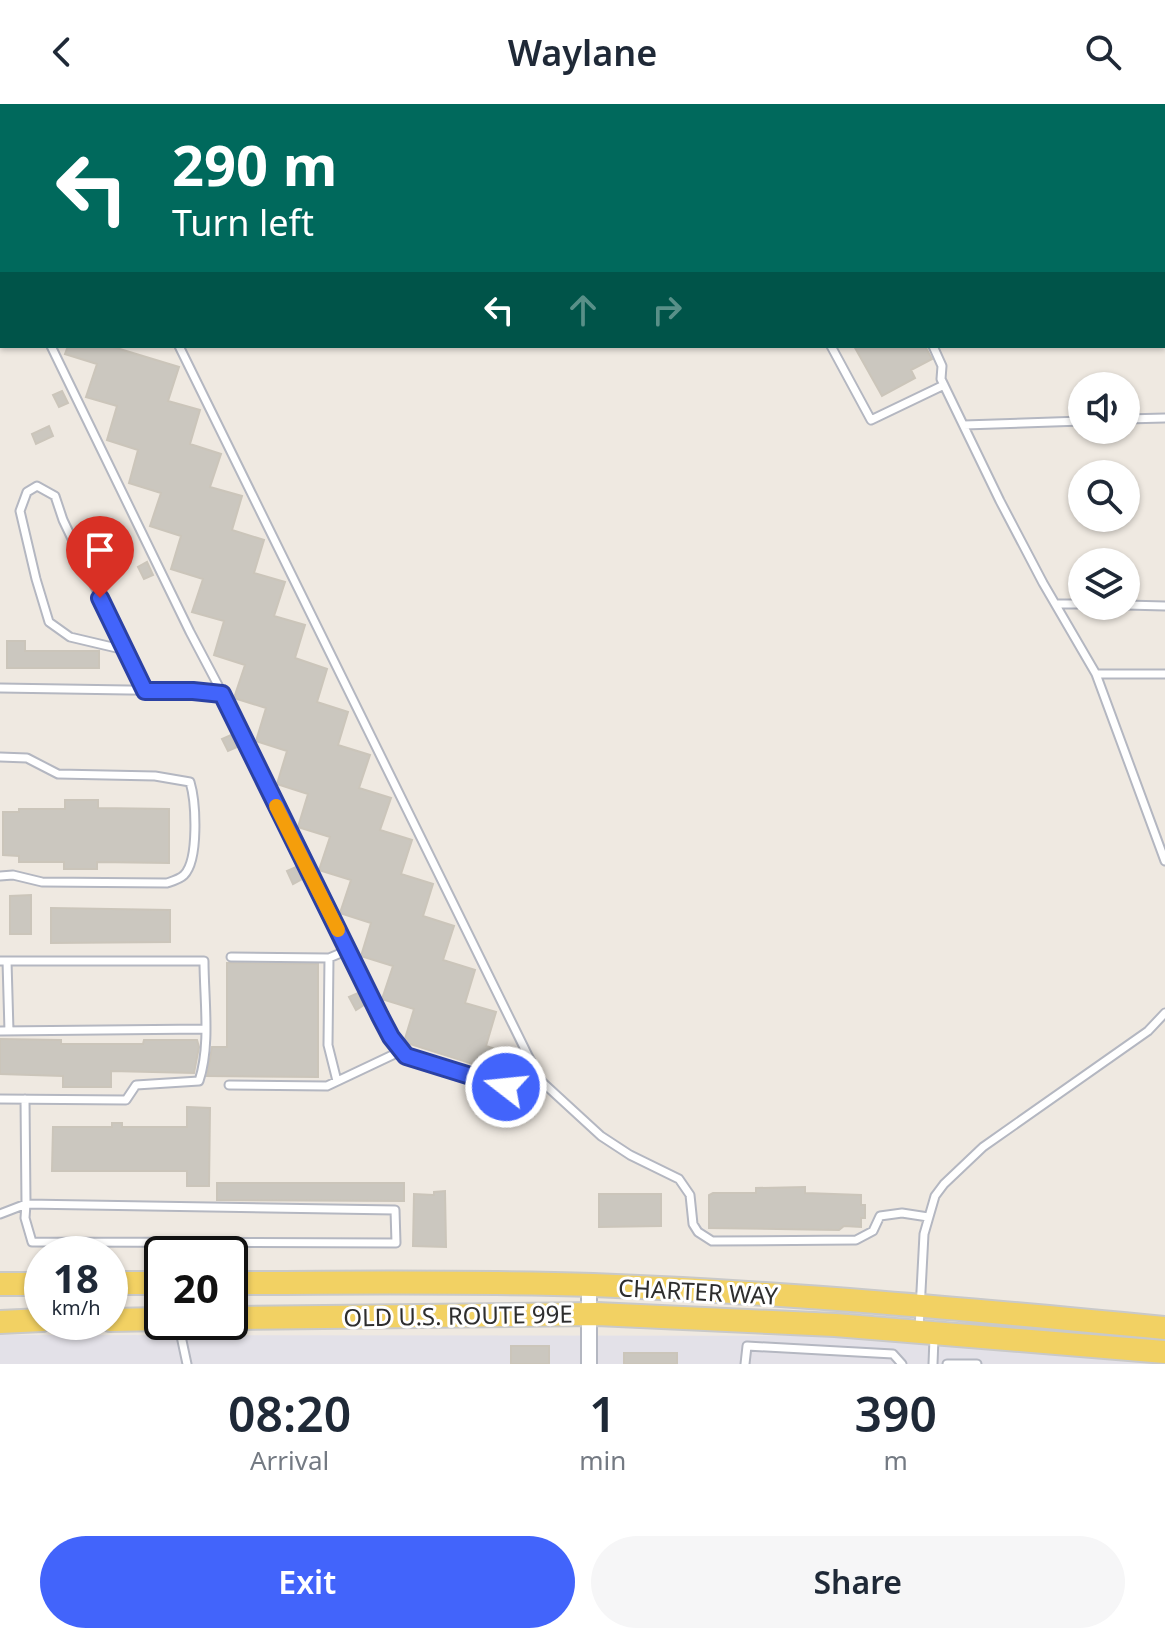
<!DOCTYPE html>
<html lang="en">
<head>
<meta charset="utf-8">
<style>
  :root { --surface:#fff; --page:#f6f6f7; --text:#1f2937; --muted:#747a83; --accent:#4264fb }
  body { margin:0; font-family:"Noto Sans",sans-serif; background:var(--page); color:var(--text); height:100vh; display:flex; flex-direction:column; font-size:30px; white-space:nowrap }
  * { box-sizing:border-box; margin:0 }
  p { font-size:26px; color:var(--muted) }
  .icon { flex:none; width:44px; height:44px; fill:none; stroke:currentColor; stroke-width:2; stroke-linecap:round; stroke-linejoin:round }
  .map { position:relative; height:1260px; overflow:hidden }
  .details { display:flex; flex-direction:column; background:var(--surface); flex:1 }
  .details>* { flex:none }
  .banner { position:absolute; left:0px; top:0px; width:1166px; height:244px; box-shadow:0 2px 6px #0004; background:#00695c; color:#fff; overflow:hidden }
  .fabs { position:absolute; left:1068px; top:268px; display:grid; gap:16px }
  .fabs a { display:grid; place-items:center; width:72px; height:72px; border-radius:50%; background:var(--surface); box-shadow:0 2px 6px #0004; font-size:40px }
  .speed { position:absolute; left:24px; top:1132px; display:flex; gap:16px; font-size:40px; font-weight:700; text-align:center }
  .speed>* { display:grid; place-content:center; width:104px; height:104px; border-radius:50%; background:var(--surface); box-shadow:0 2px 6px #0004; line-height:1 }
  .speed small { font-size:20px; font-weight:400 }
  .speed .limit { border:4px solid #111; border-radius:12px; background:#fff; color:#111 }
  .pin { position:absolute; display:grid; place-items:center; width:68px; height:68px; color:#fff; margin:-82px -34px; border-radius:50% 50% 50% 0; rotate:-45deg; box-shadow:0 0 8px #0007 }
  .pin .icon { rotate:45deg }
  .me { position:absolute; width:88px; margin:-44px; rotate:286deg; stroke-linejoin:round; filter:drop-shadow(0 0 6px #0008) }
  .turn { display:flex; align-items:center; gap:28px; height:168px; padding:0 40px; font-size:36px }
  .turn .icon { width:104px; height:104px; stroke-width:2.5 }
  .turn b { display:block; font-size:56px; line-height:68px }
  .lanes { display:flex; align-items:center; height:76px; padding:0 40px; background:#0003; justify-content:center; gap:40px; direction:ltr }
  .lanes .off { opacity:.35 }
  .eta { display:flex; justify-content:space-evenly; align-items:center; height:136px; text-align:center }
  .eta b { font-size:48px; font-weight:600; line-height:56px }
  .button { display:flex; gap:16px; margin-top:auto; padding:16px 40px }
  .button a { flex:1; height:92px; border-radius:48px; background:var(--accent); color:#fff; font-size:32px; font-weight:600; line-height:92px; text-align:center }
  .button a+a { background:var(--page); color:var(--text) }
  header { display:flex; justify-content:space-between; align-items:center; height:104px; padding:0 40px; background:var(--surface); font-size:36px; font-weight:600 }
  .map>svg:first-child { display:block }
  .industrial { fill:#e3e1e8 }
  .building { fill:#cbc7bf; stroke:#cbc5ba; stroke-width:2 }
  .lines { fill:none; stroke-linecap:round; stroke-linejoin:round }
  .lane-casing { stroke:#b4b7c1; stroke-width:11 }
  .street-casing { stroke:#b4b7c1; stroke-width:18 }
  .primary-casing { stroke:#c9c9c9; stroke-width:26 }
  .lane { stroke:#fff; stroke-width:7 }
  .street { stroke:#fff; stroke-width:14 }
  .primary { stroke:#f2d163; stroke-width:22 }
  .route-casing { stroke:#2b41a3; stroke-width:20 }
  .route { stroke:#4264fb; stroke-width:14 }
  .slow { stroke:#f59e0b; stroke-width:14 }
  .labels { text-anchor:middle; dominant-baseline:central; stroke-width:6; stroke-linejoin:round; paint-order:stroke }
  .street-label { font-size:24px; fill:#2e2e2e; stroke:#fff }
</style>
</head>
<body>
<header><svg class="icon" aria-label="back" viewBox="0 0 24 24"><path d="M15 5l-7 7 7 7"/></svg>Waylane<svg class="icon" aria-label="search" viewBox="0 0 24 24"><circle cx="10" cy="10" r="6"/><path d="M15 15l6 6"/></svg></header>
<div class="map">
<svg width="1165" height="1260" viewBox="0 0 1165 1260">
  <rect width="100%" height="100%" fill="#efe9e1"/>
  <!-- industrial -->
  <path class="industrial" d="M0,1231L905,1232L1165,1260H0Z"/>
  <!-- building -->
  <path class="building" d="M68,242H110L179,263L168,297L200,306L190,340L221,350L210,383L242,392L232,426L264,436L254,469L285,478L274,512L305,521L295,554L327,565L317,598L348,608L338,641L370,651L359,684L391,694L380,726L412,736L401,770L433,780L423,812L454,822L443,856L475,866L465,899L496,908L486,942L518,952L511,972L404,938L414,905L382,895L393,862L361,852L371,819L340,809L351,776L319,766L330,733L298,723L308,690L277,680L287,647L256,637L266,604L234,594L245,561L214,551L224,517L192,508L203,475L171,465L181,432L150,422L161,389L129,379L138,346L107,336L117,302L86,293L97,260L65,250Z
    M854,242H925L932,255L911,266L915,274L882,292Z
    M62,287L68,299L59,303L53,291Z
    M49,322L53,332L36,340L32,330Z
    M147,458L153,471L144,475L138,463Z
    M7,537H25V547H99V564H7Z
    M231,631L237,643L228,647L222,635Z
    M65,696H98V704L169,705V759L97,758V765H64V758H19V752L3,751V708H19V705H65Z
    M296,763L302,775L293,780L287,767Z
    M31,791V830H10V792Z
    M51,804L170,806V838L51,839Z
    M227,859L318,860V973L207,972L212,943H227Z
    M358,889L364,901L356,906L349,893Z
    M0,935L61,936V940H143L144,936H197L199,943L194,969L111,967V983H63V972L0,970Z
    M187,1003L210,1004L209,1082H187V1067H52L53,1023H112V1019H122V1023H187Z
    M217,1079H404V1097L217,1096Z
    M805,1083V1089L861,1091V1101H865V1114H861V1123L844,1122L839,1126L709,1124V1091L713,1089H756V1084Z
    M445,1087L446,1143L413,1142L414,1090L434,1091V1088Z
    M599,1090H661V1122L599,1123Z
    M511,1242H549V1260H511Z
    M624,1249H677V1260H624Z"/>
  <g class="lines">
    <defs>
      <path id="lane" d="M225,0V2
        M788,0L790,2
        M958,0V2
        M231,2L234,0
        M1064,2L1082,0
        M1164,183H1165
        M51,242L190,528L239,621L275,699L401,947L420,957L506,983L540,976L601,1032L630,1051L679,1075L690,1091L693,1120L698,1128L712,1137L856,1136L873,1127L880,1112L902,1109L928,1113
        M179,242L540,976
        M831,242L871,316L944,281
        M933,242L942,262L941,275L1000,397L1043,479L1096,570L1165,757
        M1126,315L1165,314
        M964,321L1082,317
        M1056,500H1082
        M1126,501L1165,502
        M125,546L70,533L49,518L36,475L20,407L27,388L37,382L55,392L63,416L145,587
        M1096,570H1165
        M0,584L193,587L222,590
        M0,653L27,654L58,670L155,672L190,678C196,698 199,756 184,771C180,775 173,777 167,779L42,778L13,771L0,772
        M231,853L329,854L348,846
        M329,854L328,941L337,977
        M0,857H204C204,895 211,941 199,977L136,981L126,996L0,995
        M7,857L9,927
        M0,927L205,925
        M229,981L327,982L401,947
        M0,1110L26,1100L395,1106L396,1139L32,1138L25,1114L26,1100L25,995
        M178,1218L187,1260
        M919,1225L924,1130L935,1092L944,1080L983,1043L1148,927L1165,909
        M745,1260L747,1242L893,1250L902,1260
        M933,1260L934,1234
        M947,1260H977"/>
      <path id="street" d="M589,1181V1260"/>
      <path id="primary" d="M110,1179H162
        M230,1179C351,1179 472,1177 593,1181C784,1188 975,1206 1165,1224
        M0,1180H42
        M230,1214L597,1210L835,1221L1165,1248
        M110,1216L162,1215
        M0,1218L42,1216"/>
    </defs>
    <!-- lane casing -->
    <use href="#lane" class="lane-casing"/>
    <!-- street casing -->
    <use href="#street" class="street-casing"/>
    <!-- primary casing -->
    <use href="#primary" class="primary-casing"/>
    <!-- lane -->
    <use href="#lane" class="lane"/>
    <!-- street -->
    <use href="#street" class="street"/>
    <!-- primary -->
    <use href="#primary" class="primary"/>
  </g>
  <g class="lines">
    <defs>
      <path id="route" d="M100,494L145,587H193L222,590L380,912L391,933L406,952L506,983"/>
    </defs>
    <!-- route casing -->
    <use href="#route" class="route-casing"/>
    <!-- route -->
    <use href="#route" class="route"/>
    <!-- slow -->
    <path class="slow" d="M276,702L338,826"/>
  </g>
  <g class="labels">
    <!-- street labels -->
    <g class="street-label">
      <text transform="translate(698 1187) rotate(3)">CHARTER WAY</text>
      <text transform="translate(458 1211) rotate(-1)">OLD U.S. ROUTE 99E</text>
    </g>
  </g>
</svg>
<div class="fabs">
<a><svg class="icon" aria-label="sound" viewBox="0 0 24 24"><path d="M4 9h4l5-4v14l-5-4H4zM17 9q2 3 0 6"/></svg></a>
<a><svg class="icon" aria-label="search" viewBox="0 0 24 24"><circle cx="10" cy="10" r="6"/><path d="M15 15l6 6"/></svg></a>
<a><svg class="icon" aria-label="layers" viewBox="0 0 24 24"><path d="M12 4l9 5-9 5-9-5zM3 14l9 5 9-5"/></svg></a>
</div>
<div class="speed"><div>18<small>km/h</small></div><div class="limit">20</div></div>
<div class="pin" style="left:100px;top:494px;background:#d93025"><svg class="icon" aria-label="arrive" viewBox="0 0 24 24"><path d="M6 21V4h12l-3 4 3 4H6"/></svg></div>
<svg class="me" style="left:506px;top:983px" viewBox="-20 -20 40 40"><circle r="17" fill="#4264fb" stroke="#fff" stroke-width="3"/><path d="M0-11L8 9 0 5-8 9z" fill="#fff"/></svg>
<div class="banner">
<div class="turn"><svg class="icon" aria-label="left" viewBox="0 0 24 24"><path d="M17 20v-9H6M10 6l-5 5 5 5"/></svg><div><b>290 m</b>Turn left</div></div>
<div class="lanes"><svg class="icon" aria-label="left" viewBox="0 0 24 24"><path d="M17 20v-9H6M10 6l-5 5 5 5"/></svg><svg class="icon off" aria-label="ahead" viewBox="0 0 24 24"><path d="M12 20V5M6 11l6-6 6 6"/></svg><svg class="icon off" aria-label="right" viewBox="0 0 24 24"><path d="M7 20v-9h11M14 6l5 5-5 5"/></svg></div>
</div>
</div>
<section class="details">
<div class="eta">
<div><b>08:20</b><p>Arrival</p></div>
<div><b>1</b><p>min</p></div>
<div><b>390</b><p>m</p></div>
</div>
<div class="button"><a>Exit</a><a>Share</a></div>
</section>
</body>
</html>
